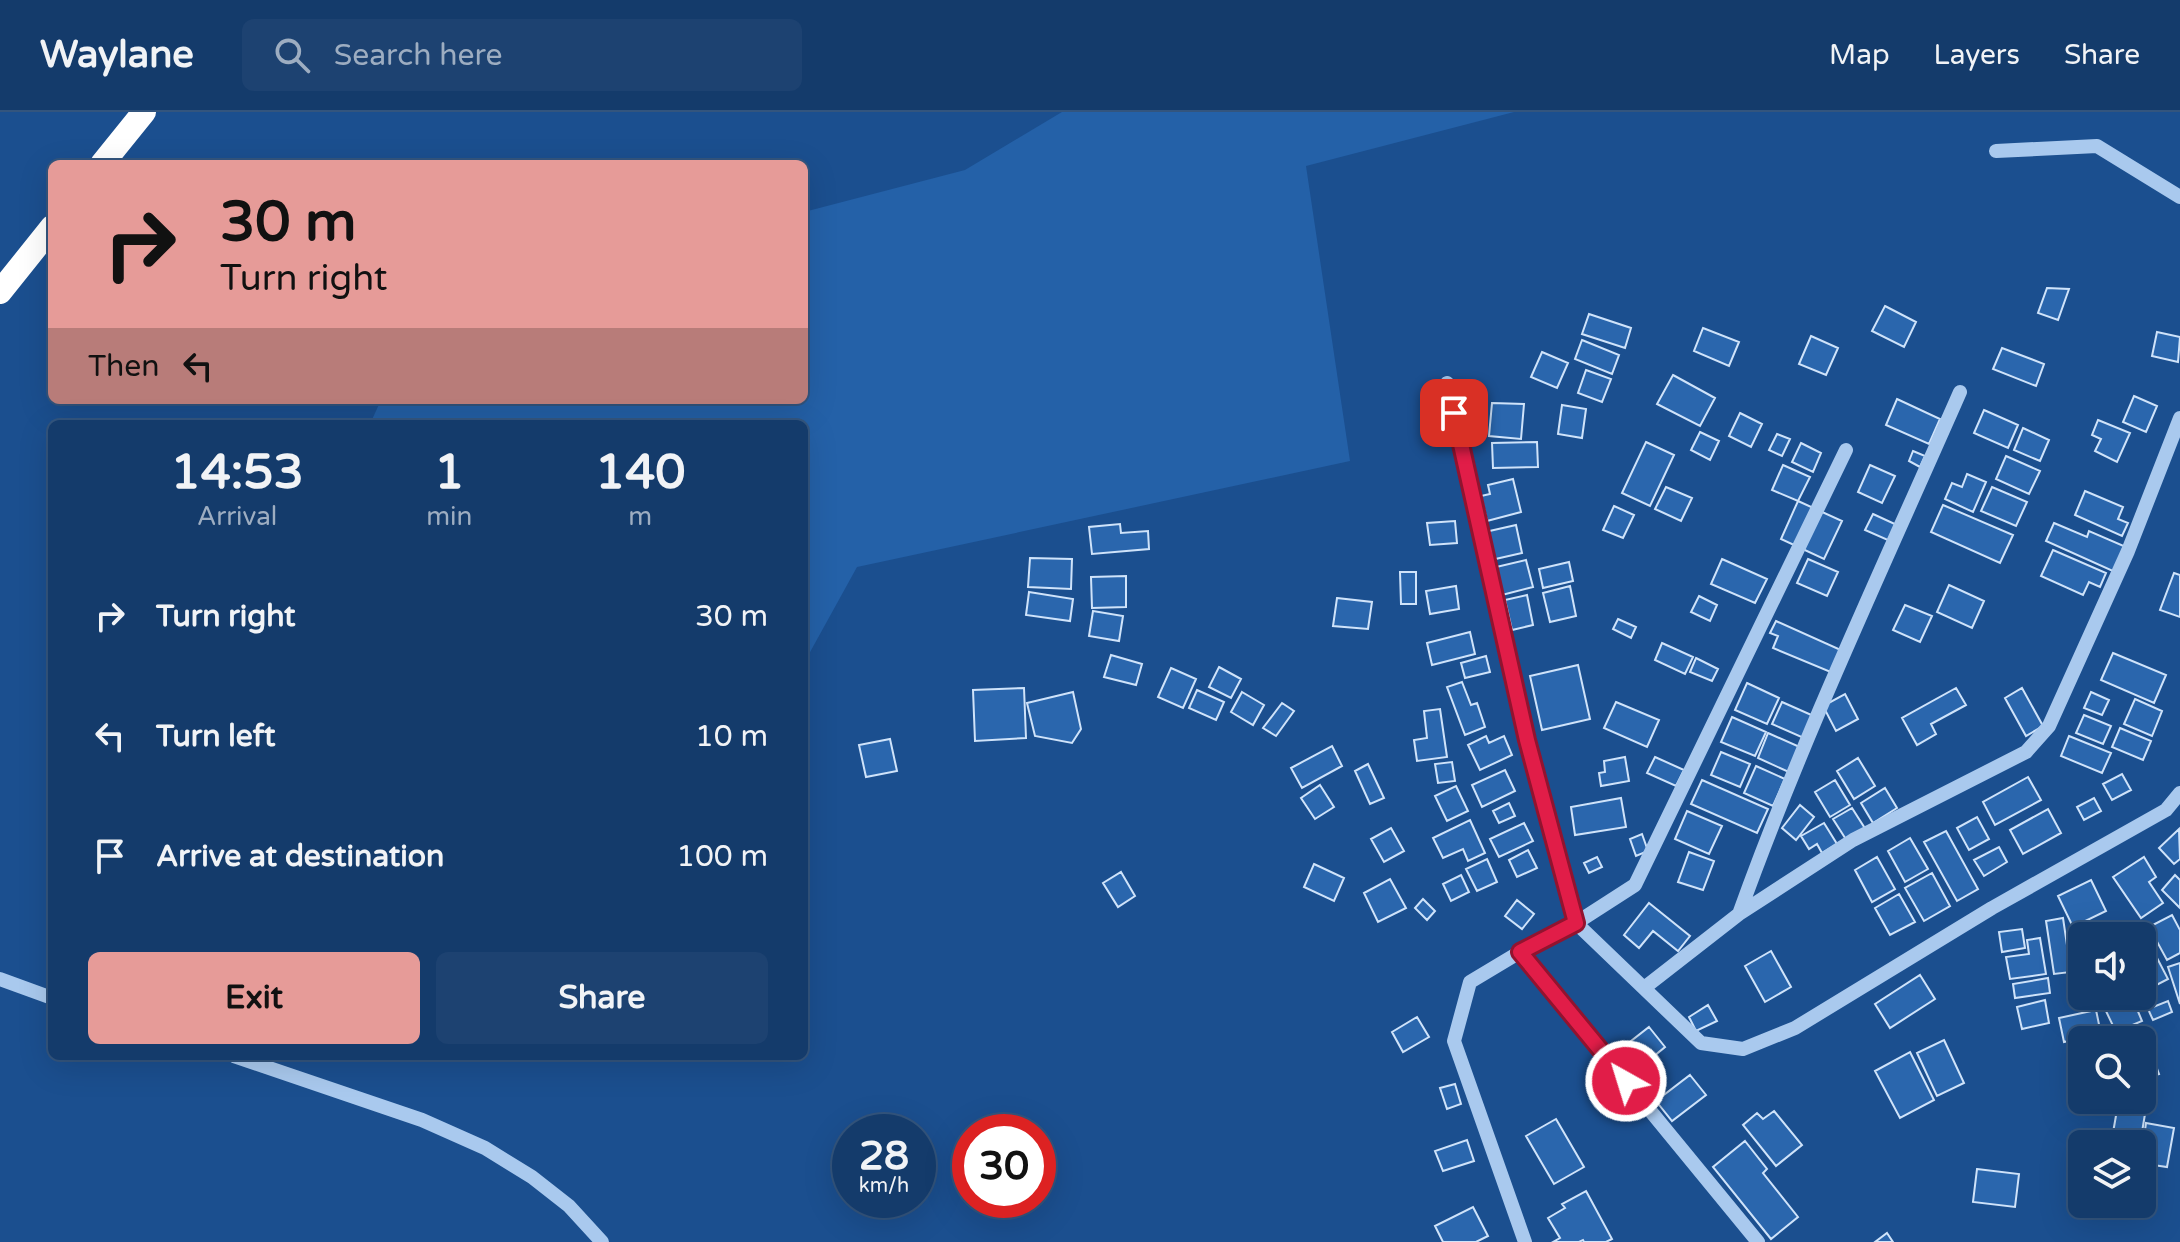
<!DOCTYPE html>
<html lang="en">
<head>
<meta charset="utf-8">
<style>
  :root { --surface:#143b6b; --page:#1d4271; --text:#f1f3f6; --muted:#9dadc1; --line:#33557e; --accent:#e69b98 }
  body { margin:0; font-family:"Varela Round",sans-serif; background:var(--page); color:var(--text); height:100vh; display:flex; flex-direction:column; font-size:30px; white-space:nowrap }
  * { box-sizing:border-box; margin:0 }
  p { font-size:26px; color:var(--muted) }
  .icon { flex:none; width:44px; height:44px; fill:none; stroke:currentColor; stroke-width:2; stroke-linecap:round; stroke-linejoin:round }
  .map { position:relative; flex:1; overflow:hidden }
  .drawer { position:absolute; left:48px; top:308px; width:760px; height:640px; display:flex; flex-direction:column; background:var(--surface); border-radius:12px; box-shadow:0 8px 32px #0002,0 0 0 2px var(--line) }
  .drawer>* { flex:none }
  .top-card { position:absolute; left:48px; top:48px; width:760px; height:244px; border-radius:12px; box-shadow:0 8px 32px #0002,0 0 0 2px var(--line); background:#e69b98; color:#111; overflow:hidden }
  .tools { position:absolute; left:2068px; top:810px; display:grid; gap:16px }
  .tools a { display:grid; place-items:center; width:88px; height:88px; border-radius:12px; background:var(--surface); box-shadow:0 8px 32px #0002,0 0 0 2px var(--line); font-size:40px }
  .speed { position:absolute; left:832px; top:1002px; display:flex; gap:16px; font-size:40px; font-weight:700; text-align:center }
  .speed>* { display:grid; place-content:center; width:104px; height:104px; border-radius:50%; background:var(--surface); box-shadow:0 8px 32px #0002,0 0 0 2px var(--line); line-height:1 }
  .speed small { font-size:20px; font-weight:400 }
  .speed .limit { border:12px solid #d22; background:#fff; color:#111 }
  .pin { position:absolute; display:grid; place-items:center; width:68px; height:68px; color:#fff; margin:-34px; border-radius:16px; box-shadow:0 4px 12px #0006 }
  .me { position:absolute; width:88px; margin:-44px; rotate:321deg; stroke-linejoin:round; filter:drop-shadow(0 0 6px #0008) }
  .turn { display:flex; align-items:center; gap:28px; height:168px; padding:0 40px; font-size:36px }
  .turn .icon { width:104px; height:104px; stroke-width:2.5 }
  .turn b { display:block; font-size:56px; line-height:68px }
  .then { display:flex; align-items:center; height:76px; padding:0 40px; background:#0003; gap:16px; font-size:30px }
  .eta { display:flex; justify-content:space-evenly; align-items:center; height:136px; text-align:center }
  .eta b { font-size:48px; font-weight:800; line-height:56px }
  .primary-button { display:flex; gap:16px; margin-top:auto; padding:16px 40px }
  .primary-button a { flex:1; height:92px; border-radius:12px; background:var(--accent); color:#111; font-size:32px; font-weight:800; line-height:92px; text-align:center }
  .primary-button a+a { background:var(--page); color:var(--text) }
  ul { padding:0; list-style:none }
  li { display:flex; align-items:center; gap:24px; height:120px; padding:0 40px }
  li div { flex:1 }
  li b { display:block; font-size:30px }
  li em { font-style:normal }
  header { display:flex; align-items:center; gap:48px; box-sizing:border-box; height:112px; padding:0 40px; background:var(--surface); border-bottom:2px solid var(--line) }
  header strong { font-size:38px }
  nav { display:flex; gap:44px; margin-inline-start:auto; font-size:28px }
  .search { width:560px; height:72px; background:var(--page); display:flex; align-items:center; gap:20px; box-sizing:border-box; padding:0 28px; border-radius:12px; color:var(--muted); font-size:30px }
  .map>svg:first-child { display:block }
  .green { fill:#2461a8 }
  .building { fill:#2a66ad; stroke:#cfe3fa; stroke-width:2 }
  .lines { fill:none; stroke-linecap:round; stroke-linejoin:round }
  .minor { stroke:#a9c9ee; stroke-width:14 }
  .highway { stroke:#fff; stroke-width:24 }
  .route-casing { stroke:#92132f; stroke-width:20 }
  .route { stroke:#e11d48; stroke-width:14 }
</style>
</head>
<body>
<header>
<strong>Waylane</strong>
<div class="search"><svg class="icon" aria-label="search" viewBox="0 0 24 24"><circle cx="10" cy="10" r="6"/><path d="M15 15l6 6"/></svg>Search here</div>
<nav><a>Map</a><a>Layers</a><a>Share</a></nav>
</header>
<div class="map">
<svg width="2180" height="1130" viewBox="0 0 2180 1130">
  <rect width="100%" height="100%" fill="#1b4f8f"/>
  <!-- green -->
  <path class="green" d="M1062,0H1514L1306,54L1350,349L857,455L804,551V312H370L381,288H804V100L965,58Z"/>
  <!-- building -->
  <path class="building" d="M2047,176L2069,177L2058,208L2038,201Z
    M1885,194L1916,210L1904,235L1872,219Z
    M1589,202L1631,216L1625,236L1582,222Z
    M1703,216L1739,230L1729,254L1694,239Z
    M2157,220L2180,225L2178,250L2152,244Z
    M1811,224L1838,236L1826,263L1799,252Z
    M1582,228L1619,243L1612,262L1575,247Z
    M2002,236L2044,252L2036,274L1993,257Z
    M1542,240L1568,251L1557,276L1531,265Z
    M1586,258L1611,267L1602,290L1578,281Z
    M1673,263L1715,286L1700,314L1657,292Z
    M2134,284L2157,294L2146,320L2123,310Z
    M1897,287L1940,307L1929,332L1886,313Z
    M1492,291L1524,292L1521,327L1489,324Z
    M1562,293L1586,297L1582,326L1558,322Z
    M1984,298L2018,313L2008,336L1974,321Z
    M1740,301L1762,312L1751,335L1729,324Z
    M2098,308L2130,321L2117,350L2095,339L2101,327L2092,323Z
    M2023,316L2049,328L2040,349L2014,338Z
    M1700,320L1719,329L1710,348L1691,338Z
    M1777,322L1790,327L1782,344L1769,338Z
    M1537,330L1538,355L1493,356L1492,331Z
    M1646,330L1674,343L1650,394L1622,381Z
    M1801,331L1821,341L1813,360L1792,350Z
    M1913,339L1925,344L1920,355L1909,349Z
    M2006,344L2040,359L2029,382L1996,367Z
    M1783,353L1810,365L1798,389L1772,378Z
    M1870,353L1895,364L1882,391L1858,380Z
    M1967,362L1986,370L1973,400L1945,387L1952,371L1962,375Z
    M1513,367L1521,400L1487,409L1481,384L1490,382L1488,373Z
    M1666,375L1692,386L1681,409L1655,397Z
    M1992,375L2027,390L2016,414L1981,399Z
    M2085,379L2123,395L2118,407L2128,411L2122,424L2075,403Z
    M1798,389L1842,409L1824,447L1781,427Z
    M1943,393L2013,423L2000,451L1931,420Z
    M1614,394L1634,403L1623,426L1603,418Z
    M1873,402L1897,413L1890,429L1865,418Z
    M1455,409L1457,431L1430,433L1427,411Z
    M2054,411L2087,425L2089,419L2126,435L2115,460L2046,429Z
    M1120,412L1121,421L1148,419L1149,437L1092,442L1089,415Z
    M1516,413L1522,441L1491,448L1485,420Z
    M2053,438L2106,461L2100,475L2089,470L2083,483L2041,464Z
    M1030,446L1072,447L1071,477L1028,475Z
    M1722,447L1767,467L1755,491L1711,472Z
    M1808,447L1838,460L1827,484L1797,471Z
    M1526,448L1533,475L1498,484L1492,456Z
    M1569,450L1573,469L1543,476L1539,457Z
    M1400,460H1416V492H1401Z
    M2174,461L2180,463V505L2160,498Z
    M1126,464V495L1092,496L1091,465Z
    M1949,473L1984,489L1972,516L1937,500Z
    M1456,474L1459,497L1430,502L1426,479Z
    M1570,474L1576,504L1550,510L1543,481Z
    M1029,480L1073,487L1070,509L1026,503Z
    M1527,483L1533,513L1512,518L1505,488Z
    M1699,484L1717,493L1710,509L1691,500Z
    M1337,486L1372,490L1368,517L1333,514Z
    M1905,493L1932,504L1920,530L1893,518Z
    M1093,499L1123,504L1119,529L1089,524Z
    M1618,507L1636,515L1631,526L1613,517Z
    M1776,509L1843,539L1833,561L1773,536L1778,524L1770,521Z
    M1470,520L1475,542L1432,553L1427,531Z
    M1662,531L1693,545L1685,562L1655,548Z
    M2113,541L2166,563L2154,591L2101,568Z
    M1111,543L1142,552L1136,573L1104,565Z
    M1486,544L1490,560L1465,566L1461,551Z
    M1696,546L1718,557L1712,569L1690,560Z
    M1578,553L1590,607L1542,618L1530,564Z
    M1219,555L1241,567L1231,586L1209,575Z
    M1171,556L1196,567L1183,596L1158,585Z
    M1462,570L1471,593L1477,591L1485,615L1465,623L1447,575Z
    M1747,571L1779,586L1767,612L1735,598Z
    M1024,576L1026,626L975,629L973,578Z
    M1956,576L1966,593L1931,612L1936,622L1917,633L1902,606Z
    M2022,576L2043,614L2026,624L2005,586Z
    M1197,578L1224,590L1216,608L1189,596Z
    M1073,580L1081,617L1072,631L1035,624L1027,591Z
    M1242,580L1264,593L1253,613L1231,600Z
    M2091,580L2109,588L2102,603L2084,596Z
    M1845,582L1858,607L1836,619L1823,594Z
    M2135,587L2162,599L2152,624L2124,612Z
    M1616,590L1659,608L1647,635L1604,616Z
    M1782,590L1816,605L1806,627L1772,612Z
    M1282,591L1294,599L1276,624L1263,616Z
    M1440,597L1447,645L1417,649L1414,628L1427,626L1424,599Z
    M2084,603L2111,614L2103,632L2076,621Z
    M1732,605L1766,620L1755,644L1721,630Z
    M2120,616L2151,629L2143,648L2112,635Z
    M1768,621L1802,636L1791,661L1758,646Z
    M1486,624L1489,631L1504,624L1512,643L1480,658L1468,633Z
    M2069,624L2111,641L2102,661L2061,644Z
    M890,627L897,659L866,665L859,633Z
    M1332,634L1342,654L1302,676L1291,656Z
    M1721,640L1750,652L1740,675L1711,663Z
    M1625,645L1629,669L1601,674L1599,661L1605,660L1604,649Z
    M1655,645L1684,658L1676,674L1647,661Z
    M1858,646L1875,674L1854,687L1837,659Z
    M1452,650L1455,669L1438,671L1435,652Z
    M1368,652L1384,686L1370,692L1355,659Z
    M1756,654L1785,667L1773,694L1744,681Z
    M1505,658L1515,679L1482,695L1472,673Z
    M2122,662L2131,678L2112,688L2103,672Z
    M2028,665L2041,688L1995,713L1983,690Z
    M1702,668L1768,697L1757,721L1691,692Z
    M1835,668L1850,693L1830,705L1815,680Z
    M1320,673L1334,695L1315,707L1301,686Z
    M1456,674L1468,699L1447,709L1435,684Z
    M1885,676L1897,696L1873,711L1861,691Z
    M1621,686L1626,715L1575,723L1571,695Z
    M2094,686L2101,699L2084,708L2077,695Z
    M1509,691L1515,704L1499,711L1493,699Z
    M1800,693L1814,705L1796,728L1782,716Z
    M1852,696L1866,718L1847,729L1833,707Z
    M2048,697L2061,721L2023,742L2010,718Z
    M1687,699L1722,714L1709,742L1675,727Z
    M1977,705L1989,727L1969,738L1957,716Z
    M1470,708L1485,741L1468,749L1463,737L1443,746L1433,726Z
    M1524,711L1533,729L1499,745L1490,727Z
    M1824,711L1837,732L1822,741L1817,732L1809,737L1801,724Z
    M1391,716L1404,739L1384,750L1371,727Z
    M2179,717L2180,747L2174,752L2159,736Z
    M1946,719L1978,777L1957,789L1924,730Z
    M1642,722L1648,739L1636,744L1630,727Z
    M1910,726L1928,757L1905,770L1888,739Z
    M1999,735L2007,750L1984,764L1974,748Z
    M1528,738L1537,756L1517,765L1509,748Z
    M1689,740L1714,749L1703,778L1678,770Z
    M1597,745L1602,755L1589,761L1584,751Z
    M1877,745L1895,777L1872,790L1855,758Z
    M2144,745L2156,765L2149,770L2163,791L2141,806L2113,765Z
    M1487,747L1497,770L1477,779L1466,757Z
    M1314,752L1344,766L1334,789L1304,775Z
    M1121,760L1135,784L1118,795L1103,771Z
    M1932,761L1950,794L1924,809L1905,776Z
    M1461,763L1469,780L1451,789L1443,772Z
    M2175,763L2180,768V796L2162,778Z
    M1390,767L1406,796L1378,810L1364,781Z
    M2091,768L2106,799L2073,815L2058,784Z
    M1899,782L1915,810L1890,823L1875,796Z
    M1423,787L1435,799L1427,808L1415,796Z
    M1517,788L1534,802L1522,817L1505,804Z
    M1649,791L1690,824L1678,839L1653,819L1639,836L1624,823Z
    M2172,803L2180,818V841L2167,848L2149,815Z
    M2063,806L2071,860L2054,862L2046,809Z
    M2022,817L2025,836L2002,840L1999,820Z
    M2143,819L2168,867L2145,879L2142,873V824H2134Z
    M2040,826L2046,862L2010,867L2006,845L2029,842L2027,828Z
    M1771,839L1791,875L1765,890L1745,854Z
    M2180,851V892L2168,855Z
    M1920,863L1935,887L1890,916L1875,892Z
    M2048,866L2050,881L2015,886L2013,872Z
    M2132,885L2142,909L2116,920L2105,897Z
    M2045,888L2049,911L2022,917L2017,895Z
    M2168,889L2172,900L2153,908L2148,897Z
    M1708,893L1717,909L1696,919L1689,905Z
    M2096,898L2101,922L2064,930L2059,906Z
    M1417,905L1429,925L1403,940L1392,920Z
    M1649,915L1665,935L1643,953L1626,933Z
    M2146,926L2159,962L2142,967V928H2139Z
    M1944,928L1964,971L1937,984L1917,941Z
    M1910,940L1934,988L1900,1006L1875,959Z
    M1690,963L1706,983L1672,1009L1656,989Z
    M1455,972L1461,992L1447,997L1440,976Z
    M2117,998L2145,1002L2140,1032H2111Z
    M1774,999L1802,1033L1776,1054L1743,1013L1757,1001L1763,1007Z
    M1556,1007L1584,1055L1554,1072L1526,1024Z
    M2146,1011L2174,1016L2167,1055L2153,1053L2155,1042L2142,1039Z
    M1467,1028L1474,1049L1443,1059L1435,1039Z
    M1745,1029L1767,1057L1763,1061L1798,1105L1771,1127L1713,1055Z
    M1977,1057L2019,1062L2015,1095L1973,1090Z
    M1586,1079L1612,1127L1606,1130H1584L1583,1128L1579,1130H1553L1560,1126L1548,1106L1565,1096L1562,1092Z
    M1473,1095L1488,1124L1476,1130H1443L1435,1114Z
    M1887,1121L1893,1130H1875Z"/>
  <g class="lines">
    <!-- minor -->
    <path class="minor" d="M1996,39L2097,34L2180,85
      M1447,271L1527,628L1576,811L1701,931L1743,937L1795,916L1992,796L2166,698L2180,681
      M1739,802C1803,624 1884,453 1960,280
      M1520,840L1576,811L1635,773L1846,338
      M0,867L52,886
      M1644,876L1739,802L1853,728L2026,640L2049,614L2128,439L2180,306
      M234,944L422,1008L485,1036L532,1065L569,1094L602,1130
      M1525,1130L1454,929L1470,870L1520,840L1758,1130"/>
    <!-- highway -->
    <path class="highway" d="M102,52L144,0
      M0,180L52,115"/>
  </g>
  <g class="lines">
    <defs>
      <path id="route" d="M1454,301L1527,628L1576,811L1520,840L1626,969"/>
    </defs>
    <!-- route casing -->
    <use href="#route" class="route-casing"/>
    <!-- route -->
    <use href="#route" class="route"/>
  </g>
</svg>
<div class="tools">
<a><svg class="icon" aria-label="sound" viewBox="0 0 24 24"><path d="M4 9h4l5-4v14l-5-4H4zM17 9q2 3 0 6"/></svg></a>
<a><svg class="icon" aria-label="search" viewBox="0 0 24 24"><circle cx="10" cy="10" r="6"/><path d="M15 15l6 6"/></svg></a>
<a><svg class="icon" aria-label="layers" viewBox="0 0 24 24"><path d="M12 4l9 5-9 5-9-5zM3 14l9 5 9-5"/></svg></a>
</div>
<div class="speed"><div>28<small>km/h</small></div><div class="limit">30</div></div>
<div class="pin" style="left:1454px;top:301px;background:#d93025"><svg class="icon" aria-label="arrive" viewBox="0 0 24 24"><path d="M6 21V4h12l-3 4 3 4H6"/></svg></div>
<svg class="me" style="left:1626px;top:969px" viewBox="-20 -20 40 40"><circle r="17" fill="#e11d48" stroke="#fff" stroke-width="3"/><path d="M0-11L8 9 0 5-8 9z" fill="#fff"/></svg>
<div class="top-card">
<div class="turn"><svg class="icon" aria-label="right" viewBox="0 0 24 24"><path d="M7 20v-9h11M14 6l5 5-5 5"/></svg><div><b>30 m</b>Turn right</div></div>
<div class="then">Then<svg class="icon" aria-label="left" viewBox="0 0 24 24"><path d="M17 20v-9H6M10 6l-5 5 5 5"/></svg></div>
</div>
<section class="drawer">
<div class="eta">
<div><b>14:53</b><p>Arrival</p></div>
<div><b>1</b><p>min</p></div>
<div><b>140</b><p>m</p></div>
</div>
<ul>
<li><svg class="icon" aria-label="right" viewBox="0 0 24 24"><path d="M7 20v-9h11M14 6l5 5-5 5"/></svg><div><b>Turn right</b></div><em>30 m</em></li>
<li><svg class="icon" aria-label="left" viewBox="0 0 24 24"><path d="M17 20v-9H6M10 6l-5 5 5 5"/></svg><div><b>Turn left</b></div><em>10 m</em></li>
<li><svg class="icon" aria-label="arrive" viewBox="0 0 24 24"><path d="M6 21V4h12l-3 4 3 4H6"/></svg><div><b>Arrive at destination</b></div><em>100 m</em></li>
</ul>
<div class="primary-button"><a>Exit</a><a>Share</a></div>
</section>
</div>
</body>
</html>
